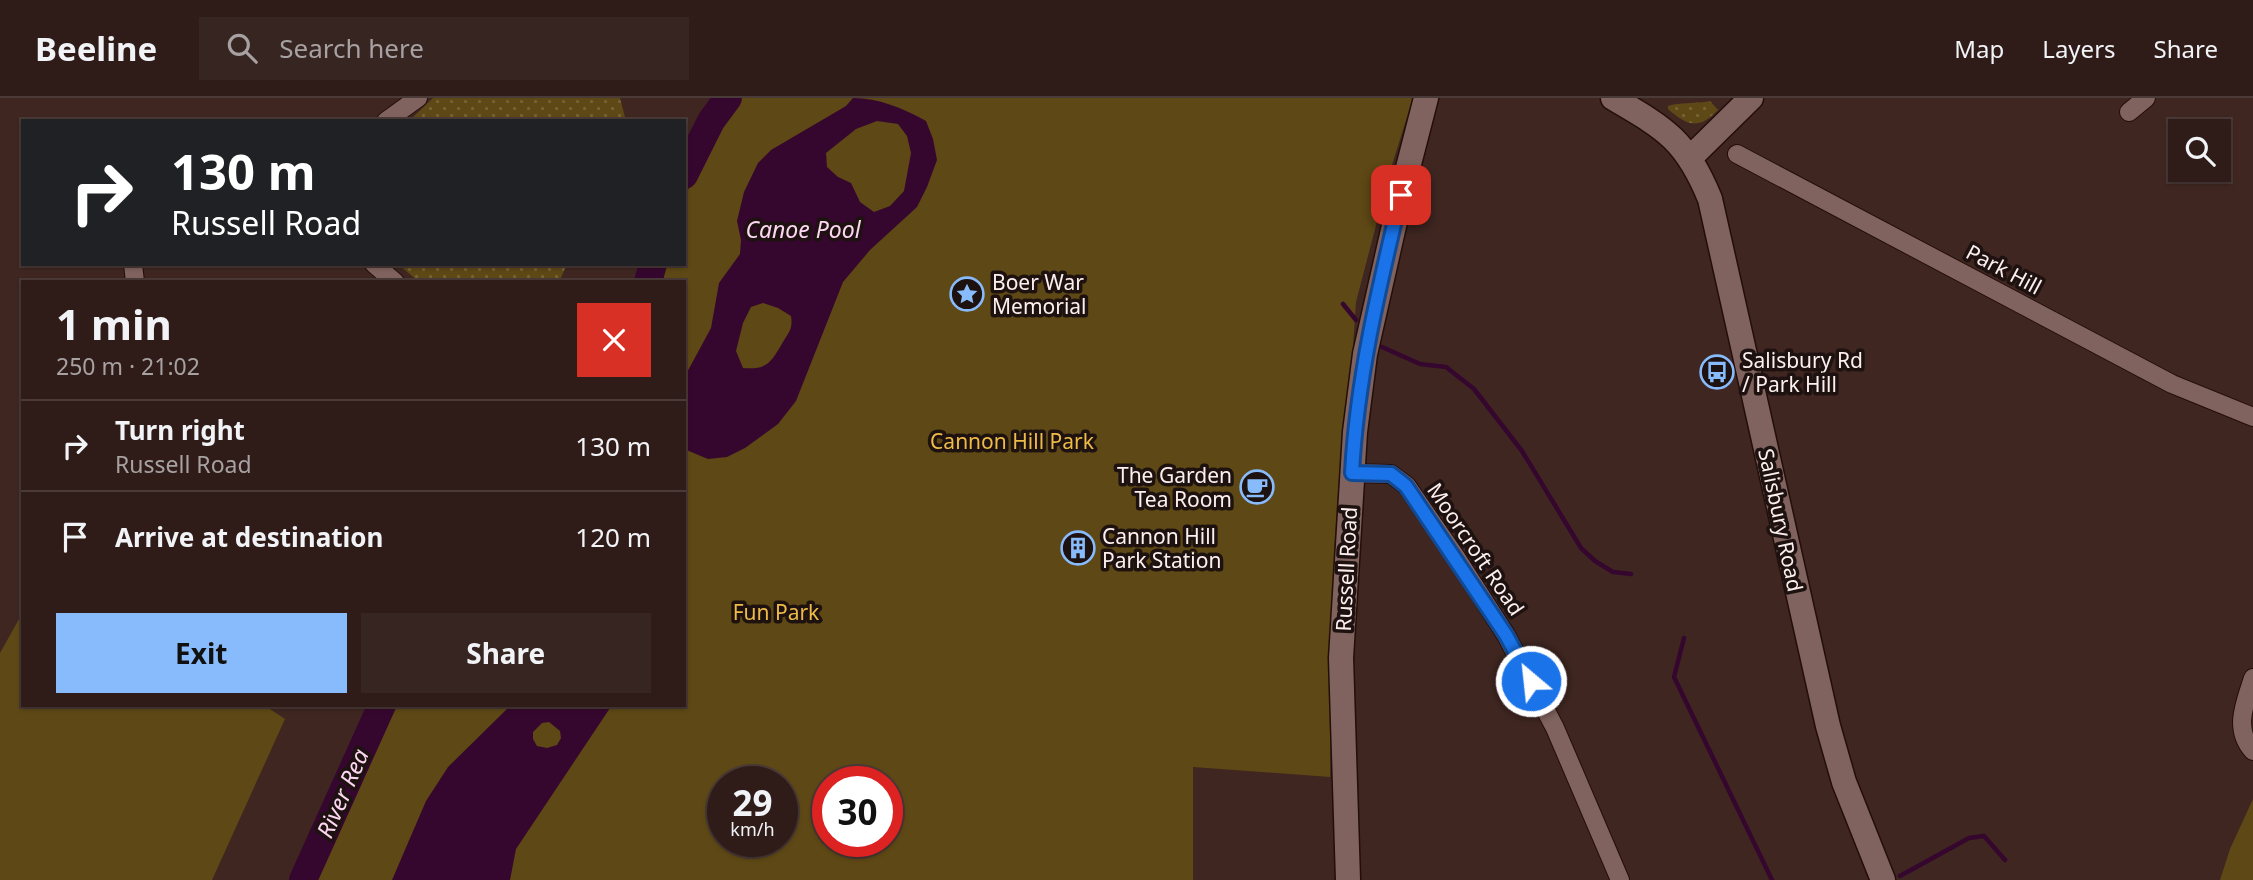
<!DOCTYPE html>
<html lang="en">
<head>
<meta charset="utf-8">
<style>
  :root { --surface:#2f1c19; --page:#372522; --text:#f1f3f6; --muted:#a7a1a2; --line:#4a3a38; --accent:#88bbfc }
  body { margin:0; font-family:"Noto Sans",sans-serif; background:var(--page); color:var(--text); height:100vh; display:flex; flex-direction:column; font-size:26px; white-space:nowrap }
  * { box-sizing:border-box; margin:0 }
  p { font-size:23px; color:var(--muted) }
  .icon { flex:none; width:38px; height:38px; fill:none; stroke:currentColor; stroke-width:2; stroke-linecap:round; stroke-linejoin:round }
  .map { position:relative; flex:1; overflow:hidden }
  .panel { position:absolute; left:21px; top:182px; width:665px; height:427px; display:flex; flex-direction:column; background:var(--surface); border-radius:0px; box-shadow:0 2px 5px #0004,0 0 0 2px var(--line) }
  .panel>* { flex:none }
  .guide { position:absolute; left:21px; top:21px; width:665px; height:147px; border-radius:0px; box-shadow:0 2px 5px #0004,0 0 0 2px var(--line); background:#202124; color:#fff; overflow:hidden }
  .fabs { position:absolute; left:2168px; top:21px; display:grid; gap:14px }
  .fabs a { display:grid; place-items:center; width:63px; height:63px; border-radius:0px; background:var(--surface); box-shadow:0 2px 5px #0004,0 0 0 2px var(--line); font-size:35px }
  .speed { position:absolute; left:707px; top:668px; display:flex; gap:14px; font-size:35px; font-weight:700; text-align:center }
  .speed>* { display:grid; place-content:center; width:91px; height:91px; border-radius:50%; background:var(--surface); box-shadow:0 2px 5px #0004,0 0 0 2px var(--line); line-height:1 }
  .speed small { font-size:18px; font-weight:400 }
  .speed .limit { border:10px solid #d22; background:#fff; color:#111 }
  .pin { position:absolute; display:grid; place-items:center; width:60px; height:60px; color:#fff; margin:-30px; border-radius:14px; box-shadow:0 4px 10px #0006 }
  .me { position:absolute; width:77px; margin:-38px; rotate:332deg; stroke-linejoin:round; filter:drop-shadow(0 0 5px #0008) }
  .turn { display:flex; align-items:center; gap:24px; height:147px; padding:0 35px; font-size:32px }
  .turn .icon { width:91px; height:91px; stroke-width:2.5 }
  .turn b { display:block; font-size:49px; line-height:60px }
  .round { display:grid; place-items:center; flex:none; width:74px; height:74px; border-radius:0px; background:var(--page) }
  .head { display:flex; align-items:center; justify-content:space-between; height:119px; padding:0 35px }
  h1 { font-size:42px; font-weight:700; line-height:52px }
  .action { display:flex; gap:14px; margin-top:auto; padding:14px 35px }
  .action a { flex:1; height:80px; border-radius:0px; background:var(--accent); color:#111; font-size:28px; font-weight:700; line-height:80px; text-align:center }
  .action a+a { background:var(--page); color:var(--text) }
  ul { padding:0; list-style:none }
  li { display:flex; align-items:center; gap:21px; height:91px; padding:0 35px; border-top:2px solid var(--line) }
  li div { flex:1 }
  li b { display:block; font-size:26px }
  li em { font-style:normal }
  header { display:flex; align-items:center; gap:42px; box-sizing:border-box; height:98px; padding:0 35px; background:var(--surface); border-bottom:2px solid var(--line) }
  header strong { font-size:33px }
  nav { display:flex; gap:38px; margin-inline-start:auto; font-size:24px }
  .search { width:490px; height:63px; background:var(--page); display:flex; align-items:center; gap:18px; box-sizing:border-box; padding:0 24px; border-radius:0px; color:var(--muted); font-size:26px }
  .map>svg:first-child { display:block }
  .grass { fill:url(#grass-dots) }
  .green { fill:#5e4815; fill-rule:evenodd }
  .water { fill:#36072e; fill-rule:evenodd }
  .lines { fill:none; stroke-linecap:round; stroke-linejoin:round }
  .stream { stroke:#36072e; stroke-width:4.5 }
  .river { stroke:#36072e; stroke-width:28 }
  .street-casing { stroke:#240e0a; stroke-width:20 }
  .secondary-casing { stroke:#240e0a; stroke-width:27 }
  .street { stroke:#80635e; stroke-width:18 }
  .secondary { stroke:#80635e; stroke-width:24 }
  .route-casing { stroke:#114b97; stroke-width:18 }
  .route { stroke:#1a73e8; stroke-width:12 }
  .labels { text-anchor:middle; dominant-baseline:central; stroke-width:7; stroke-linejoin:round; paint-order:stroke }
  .street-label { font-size:21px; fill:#fdefed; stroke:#1d1210 }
  .poi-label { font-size:21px; fill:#fdefed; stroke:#1d1210; text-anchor:start }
  .park-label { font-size:21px; fill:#edbb46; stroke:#1d1210 }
  .water-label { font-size:23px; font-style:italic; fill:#fdd6f2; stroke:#1d1210 }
</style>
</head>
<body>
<header>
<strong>Beeline</strong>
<div class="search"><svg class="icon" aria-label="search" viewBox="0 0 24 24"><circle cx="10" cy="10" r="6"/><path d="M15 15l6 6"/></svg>Search here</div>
<nav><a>Map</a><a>Layers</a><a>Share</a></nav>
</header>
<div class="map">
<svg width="2253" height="782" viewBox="0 0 2253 782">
  <defs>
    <pattern id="grass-dots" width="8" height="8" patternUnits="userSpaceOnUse" patternTransform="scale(1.75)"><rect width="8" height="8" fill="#5e4815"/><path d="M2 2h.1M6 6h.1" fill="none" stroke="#766337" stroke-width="1.8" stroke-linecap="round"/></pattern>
  </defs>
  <rect width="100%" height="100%" fill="#3f2621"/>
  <!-- grass -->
  <path class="grass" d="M433,0H620L626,23H409Z
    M1710,3L1718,12C1699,32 1687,28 1668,11V8C1679,4 1696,6 1710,3Z
    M398,166H567L559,184H419Z"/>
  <!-- green -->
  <path class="green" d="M736,0H1413L1391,70L1356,204L1352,264L1341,351L1334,452L1330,679L1193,669V782H313L392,607H684V184H651L657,166H684V102L715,29ZM723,684H782V744H723ZM828,684H887V744H828Z
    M23,514V607H264L285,621L212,782H0V555Z
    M2253,701V782H2220L2230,751Z"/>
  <!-- water -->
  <path class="water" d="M853,0C878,0 903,10 926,23L933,41L937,62L927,89L917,109L870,152L843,184L796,303L778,326L745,350L727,359L708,361L684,351L685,278L711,230L719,185L740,156L741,142L737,123L744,94L758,65L771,52L846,8ZM877,23L898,26L907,38L911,55L904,93L890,108L874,114L860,104L851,85L838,79L827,69L826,55L856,31ZM763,205L778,210L791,218C793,231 789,234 783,244C771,264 768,272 743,270L736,253L743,225L751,209Z
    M511,607H612L516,751L510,782H392L426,703L448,669ZM549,624L560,633L561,640L557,647L547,650L537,648L533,641V634L542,625Z"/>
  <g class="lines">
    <!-- stream -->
    <path class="stream" d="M1343,206L1356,222
      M1382,249L1420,266L1446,269L1474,291L1522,353L1581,450L1595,463L1613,474L1631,476
      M1684,540L1674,579L1772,782
      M1900,778L1969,740L1984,738L2005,762"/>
    <!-- river -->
    <path class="river" d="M684,77L711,23L728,0
      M648,184L653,166
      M303,782L382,607"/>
    <defs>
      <path id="street" d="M2129,14L2146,0
        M386,23L418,0
        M1737,56L2172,286L2253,319
        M133,166L135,184
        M374,166L395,184
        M1352,375L1391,376L1407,388L1456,459L1506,537L1555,630L1620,782
        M2253,580C2245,605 2233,631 2253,653"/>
      <path id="secondary" d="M1613,0C1666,31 1686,42 1710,101L1828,628L1844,684L1883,782
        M1690,60L1751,0
        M1348,782L1341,560L1355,334L1365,256L1401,97L1426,0"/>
    </defs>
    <!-- street casing -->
    <use href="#street" class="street-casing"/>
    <!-- secondary casing -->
    <use href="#secondary" class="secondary-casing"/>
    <!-- street -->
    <use href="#street" class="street"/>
    <!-- secondary -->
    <use href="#secondary" class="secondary"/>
  </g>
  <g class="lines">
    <defs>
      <path id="route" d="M1401,97C1379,189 1357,280 1352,375L1391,376L1406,388L1506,537L1531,583"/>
    </defs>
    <!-- route casing -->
    <use href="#route" class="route-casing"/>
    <!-- route -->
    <use href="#route" class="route"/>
  </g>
  <!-- icons -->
  <defs>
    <symbol id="sight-ring" viewBox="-11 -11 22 22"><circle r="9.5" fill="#1d1210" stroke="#88bbfc" stroke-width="1.5"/><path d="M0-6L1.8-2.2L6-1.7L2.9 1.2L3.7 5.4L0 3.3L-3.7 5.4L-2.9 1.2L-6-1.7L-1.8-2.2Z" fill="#88bbfc"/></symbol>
    <symbol id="bus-ring" viewBox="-11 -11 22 22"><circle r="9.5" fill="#1d1210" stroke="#88bbfc" stroke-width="1.5"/><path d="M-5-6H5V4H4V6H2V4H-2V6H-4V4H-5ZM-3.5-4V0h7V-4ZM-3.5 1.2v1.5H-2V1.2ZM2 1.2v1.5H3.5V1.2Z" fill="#88bbfc"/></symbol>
    <symbol id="cafe-ring" viewBox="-11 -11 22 22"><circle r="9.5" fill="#1d1210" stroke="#88bbfc" stroke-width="1.5"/><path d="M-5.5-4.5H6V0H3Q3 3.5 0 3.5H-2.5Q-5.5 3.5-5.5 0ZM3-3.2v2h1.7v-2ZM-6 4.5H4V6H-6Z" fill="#88bbfc"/></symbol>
    <symbol id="building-ring" viewBox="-11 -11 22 22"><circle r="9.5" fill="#1d1210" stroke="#88bbfc" stroke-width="1.5"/><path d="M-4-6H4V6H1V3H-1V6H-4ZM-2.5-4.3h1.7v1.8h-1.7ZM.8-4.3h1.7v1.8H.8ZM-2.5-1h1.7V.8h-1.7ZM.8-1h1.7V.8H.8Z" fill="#88bbfc"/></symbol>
  </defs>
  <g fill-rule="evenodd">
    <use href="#sight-ring" x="948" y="177" width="38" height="38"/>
    <use href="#bus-ring" x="1698" y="255" width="38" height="38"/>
    <use href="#cafe-ring" x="1238" y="370" width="38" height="38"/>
    <use href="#building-ring" x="1059" y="431" width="38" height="38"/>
  </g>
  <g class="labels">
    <!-- street labels -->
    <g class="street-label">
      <text transform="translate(2004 171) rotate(28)">Park Hill</text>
      <text transform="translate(1781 422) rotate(78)">Salisbury Road</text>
      <text transform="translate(1476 451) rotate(56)">Moorcroft Road</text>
      <text transform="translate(1346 471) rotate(-87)">Russell Road</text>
    </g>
    <!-- poi labels -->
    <g class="poi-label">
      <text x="992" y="184">Boer War<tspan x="992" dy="24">Memorial</tspan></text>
      <text x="1742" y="262">Salisbury Rd<tspan x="1742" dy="24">/ Park Hill</tspan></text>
      <text x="1232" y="377" text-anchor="end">The Garden<tspan x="1232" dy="24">Tea Room</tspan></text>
      <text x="1102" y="438">Cannon Hill<tspan x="1102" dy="24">Park Station</tspan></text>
    </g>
    <!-- park labels -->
    <g class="park-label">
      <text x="1012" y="343">Cannon Hill Park</text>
      <text x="776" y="514">Fun Park</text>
    </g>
    <!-- water labels -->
    <g class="water-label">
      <text x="803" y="131">Canoe Pool</text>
      <text transform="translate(342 695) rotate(-66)">River Rea</text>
    </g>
  </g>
</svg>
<div class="fabs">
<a><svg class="icon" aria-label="search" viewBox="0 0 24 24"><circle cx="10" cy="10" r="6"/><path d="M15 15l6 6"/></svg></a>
</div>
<div class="speed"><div>29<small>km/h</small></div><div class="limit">30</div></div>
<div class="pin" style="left:1401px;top:97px;background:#d93025"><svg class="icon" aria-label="arrive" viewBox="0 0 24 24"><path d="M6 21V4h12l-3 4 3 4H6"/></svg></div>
<svg class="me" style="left:1531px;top:583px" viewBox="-20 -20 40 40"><circle r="17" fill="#1a73e8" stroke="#fff" stroke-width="3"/><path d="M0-11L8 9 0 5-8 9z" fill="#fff"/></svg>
<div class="guide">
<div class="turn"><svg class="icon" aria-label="right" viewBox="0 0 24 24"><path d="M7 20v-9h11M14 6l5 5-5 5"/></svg><div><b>130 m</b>Russell Road</div></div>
</div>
<section class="panel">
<div class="head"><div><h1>1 min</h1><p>250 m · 21:02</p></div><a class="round" style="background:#d93025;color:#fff"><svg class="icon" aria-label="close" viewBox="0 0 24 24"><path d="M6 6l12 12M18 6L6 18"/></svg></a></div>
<ul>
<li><svg class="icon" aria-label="right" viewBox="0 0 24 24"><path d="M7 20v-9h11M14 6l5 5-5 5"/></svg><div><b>Turn right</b><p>Russell Road</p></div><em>130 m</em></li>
<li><svg class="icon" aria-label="arrive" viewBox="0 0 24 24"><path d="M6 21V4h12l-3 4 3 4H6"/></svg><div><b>Arrive at destination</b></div><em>120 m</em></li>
</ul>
<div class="action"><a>Exit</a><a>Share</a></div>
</section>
</div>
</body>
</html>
